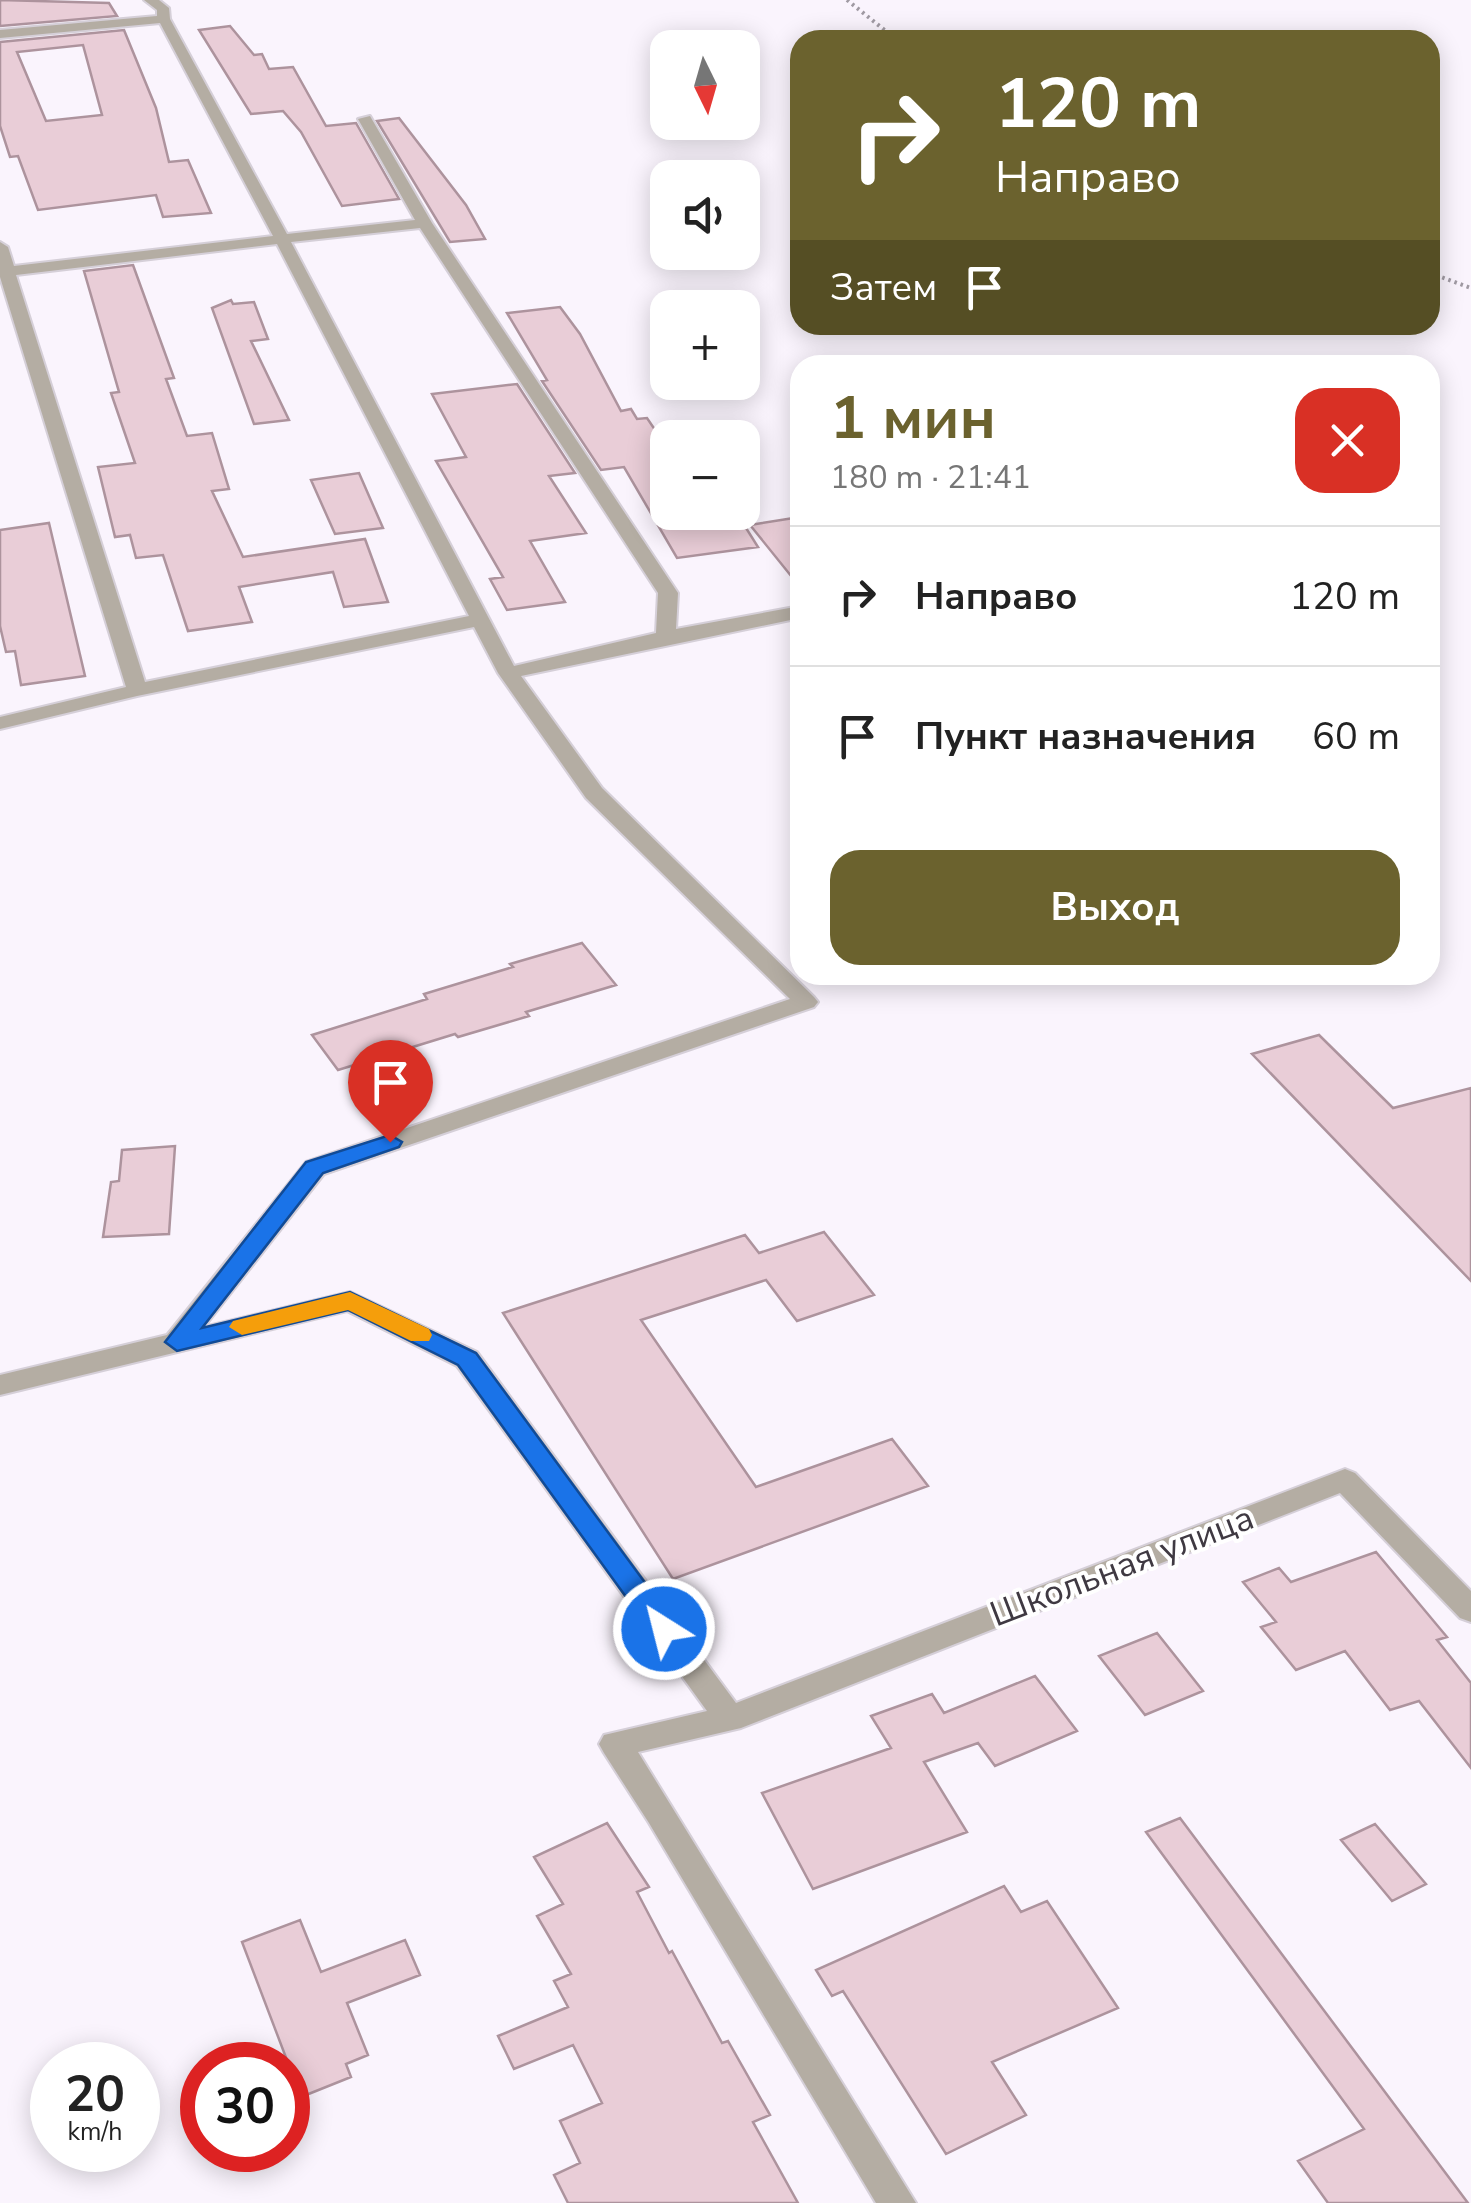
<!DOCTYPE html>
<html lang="ru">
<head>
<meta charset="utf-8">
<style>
  :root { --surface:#fff; --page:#f6f6f6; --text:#222; --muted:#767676; --line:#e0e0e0; --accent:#6b622e }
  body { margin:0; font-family:"Nunito Sans",sans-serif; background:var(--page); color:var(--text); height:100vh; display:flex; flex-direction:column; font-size:38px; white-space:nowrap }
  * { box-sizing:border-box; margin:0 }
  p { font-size:32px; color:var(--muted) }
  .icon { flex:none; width:55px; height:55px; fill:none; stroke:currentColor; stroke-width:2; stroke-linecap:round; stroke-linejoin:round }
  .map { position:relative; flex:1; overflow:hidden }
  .details { position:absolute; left:790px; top:355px; width:650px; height:630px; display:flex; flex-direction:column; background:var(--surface); border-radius:30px; box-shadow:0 5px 25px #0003 }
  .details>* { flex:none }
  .top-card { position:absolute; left:790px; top:30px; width:650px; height:305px; border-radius:30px; box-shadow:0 5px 25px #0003; background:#6b622e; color:#fff; overflow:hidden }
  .needle { width:65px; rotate:175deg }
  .buttons { position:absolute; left:650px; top:30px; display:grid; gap:20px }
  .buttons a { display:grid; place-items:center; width:110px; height:110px; border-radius:20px; background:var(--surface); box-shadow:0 5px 25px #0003; font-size:50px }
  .speed { position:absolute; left:30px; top:2042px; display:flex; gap:20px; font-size:50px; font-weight:700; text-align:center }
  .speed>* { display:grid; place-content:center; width:130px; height:130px; border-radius:50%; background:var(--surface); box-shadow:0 5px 25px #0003; line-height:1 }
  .speed small { font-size:25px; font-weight:400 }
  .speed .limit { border:15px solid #d22; background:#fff; color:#111 }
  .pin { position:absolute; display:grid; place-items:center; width:85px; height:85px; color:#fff; margin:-102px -42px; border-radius:50% 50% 50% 0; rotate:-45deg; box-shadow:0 0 10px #0007 }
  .pin .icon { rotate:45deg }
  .me { position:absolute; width:110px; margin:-55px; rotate:324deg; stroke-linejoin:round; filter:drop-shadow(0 0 8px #0008) }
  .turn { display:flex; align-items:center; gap:35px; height:210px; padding:0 40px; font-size:45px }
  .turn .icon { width:130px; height:130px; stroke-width:2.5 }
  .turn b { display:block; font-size:70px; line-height:85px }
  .then { display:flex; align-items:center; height:95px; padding:0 40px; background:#0003; gap:20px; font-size:38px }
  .round { display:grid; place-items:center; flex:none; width:105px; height:105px; border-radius:30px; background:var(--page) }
  .head { display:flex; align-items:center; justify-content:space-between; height:170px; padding:0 40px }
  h1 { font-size:60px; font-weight:700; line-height:75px; color:var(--accent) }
  .action { display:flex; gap:20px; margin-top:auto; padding:20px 40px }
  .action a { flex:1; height:115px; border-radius:30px; background:var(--accent); color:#fff; font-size:40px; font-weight:700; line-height:115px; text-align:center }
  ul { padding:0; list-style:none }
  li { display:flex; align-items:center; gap:30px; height:140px; padding:0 40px; border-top:2px solid var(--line) }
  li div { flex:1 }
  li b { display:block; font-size:38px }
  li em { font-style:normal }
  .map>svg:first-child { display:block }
  .building { fill:#e9cdd7; stroke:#ad939d; stroke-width:2.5; fill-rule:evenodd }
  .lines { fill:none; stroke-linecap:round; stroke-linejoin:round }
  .minor-casing { stroke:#d5cfd8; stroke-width:4 }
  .path { stroke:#a09aa3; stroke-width:4; stroke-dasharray:2.5 4; stroke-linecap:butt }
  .minor { fill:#b4ada3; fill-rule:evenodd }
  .route { fill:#1a73e8; stroke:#114b97; stroke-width:2.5 }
  .slow { fill:#f59e0b }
  .labels { text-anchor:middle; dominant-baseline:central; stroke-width:8; stroke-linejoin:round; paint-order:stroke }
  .near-street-label { font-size:35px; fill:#3f3942; stroke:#fff }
</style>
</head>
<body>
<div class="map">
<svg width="1471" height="2203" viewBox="0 0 1471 2203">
  <rect width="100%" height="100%" fill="#faf4fd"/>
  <!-- building -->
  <path class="building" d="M0,0L109,3L117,16L0,26Z
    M230,26L254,55L262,54L269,69L293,67L326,126L356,123L399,199L342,206L301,132L283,111L251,114L199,30Z
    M124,30L156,108L169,162L188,160L211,213L163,217L156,195L38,210L18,156L10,157L0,126V42ZM83,45L102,115L46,121L17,52Z
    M399,118L466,205L485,239L450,242L377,121Z
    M133,265L174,378L166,379L187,436L212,433L229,489L212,491L243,557L365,539L388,602L344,607L333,572L239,587L252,622L188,631L163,555L136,558L130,535L115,537L98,467L135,463L111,393L119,392L84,271Z
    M231,300L233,304L254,302L268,339L251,341L289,420L254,424L212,308Z
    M560,307L580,334L621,411L631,409L637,419L647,418L668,449V512H736L758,547L677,558L624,467L601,470L542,381L547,380L507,313Z
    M517,384L575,473L549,476L586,533L530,541L565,602L507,610L490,579L503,577L436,461L466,457L432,394Z
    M359,473L383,528L335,534L311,480Z
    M800,517V587L750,525Z
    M49,523L85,676L21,685L15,651L6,652L0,626V530Z
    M582,943L616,985L526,1012L529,1016L458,1037L455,1034L338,1070L312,1035L427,999L424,994L513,967L510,964Z
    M1319,1035L1393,1108L1471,1088V1281L1252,1054Z
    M175,1146L169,1234L103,1237L111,1182L119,1181L122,1150Z
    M824,1232L874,1295L797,1321L766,1280L641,1320L756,1487L892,1439L928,1486L673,1579L503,1313L745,1235L759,1253Z
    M1376,1552L1447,1637L1437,1640L1471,1683V1768L1419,1701L1390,1710L1345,1651L1296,1670L1261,1627L1276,1622L1243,1582L1279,1568L1291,1582Z
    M1157,1633L1203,1691L1145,1715L1099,1656Z
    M1035,1676L1077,1731L995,1766L978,1743L924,1762L967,1832L813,1889L762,1793L891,1748L871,1716L932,1694L944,1713Z
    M1180,1818L1468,2203H1328L1298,2161L1364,2129L1146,1832Z
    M607,1823L649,1887L637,1892L669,1953L672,1951L722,2043L728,2041L770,2115L753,2122L798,2203H568L554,2175L580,2163L560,2121L602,2103L573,2045L514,2069L498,2036L568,2007L554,1981L571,1974L537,1916L563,1904L534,1857Z
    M1375,1824L1426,1884L1392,1901L1341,1840Z
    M1004,1886L1021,1912L1047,1901L1118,2008L992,2062L1026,2115L946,2154L843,1991L832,1996L816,1970Z
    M300,1920L321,1972L405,1940L420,1975L347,2003L368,2055L346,2064L351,2077L301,2097L242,1942Z"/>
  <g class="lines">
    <defs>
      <path id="minor" d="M144,0H159L169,8L170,19L287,234L415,220L358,119L370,116L432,223L678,593L676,629L800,606V618L521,676L602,788L814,997L818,1002L814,1007L324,1174L204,1327L350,1292L477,1352L736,1703L1345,1469L1355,1473L1471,1591V1622L1460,1618L1340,1493L741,1728L638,1752L916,2203H876L649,1823L604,1753L599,1744L604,1735L707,1711L457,1366L347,1311L0,1395V1375L167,1335L306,1162L790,999L586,798L498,673L474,627L137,696L0,729V717L126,687L0,277V242L8,247L14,266L273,236L160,23L0,38V30L157,16V10ZM420,228L658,593L656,633L514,666L291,242ZM277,244L469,616L145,682L16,275Z"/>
    </defs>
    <!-- minor casing -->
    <use href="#minor" class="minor-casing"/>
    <!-- path -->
    <path class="path" d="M847,0L897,40
      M1430,273L1471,288"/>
    <!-- minor -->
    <use href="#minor" class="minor"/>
  </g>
  <!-- route -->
  <path class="route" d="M390,1135L402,1142L399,1147L323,1173L202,1328L350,1292L476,1353L674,1622L679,1629L674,1637L664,1640L655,1637L458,1365L348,1310L177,1351L165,1342L306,1162Z"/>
  <!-- slow -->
  <path class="slow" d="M350,1292L429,1329L432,1335L429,1341H411L348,1310L242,1335L229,1327L233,1321Z"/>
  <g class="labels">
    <!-- near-street labels -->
    <g class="near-street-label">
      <text transform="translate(1122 1566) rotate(-21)">Школьная улица</text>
    </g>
  </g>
</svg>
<div class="buttons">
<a><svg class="needle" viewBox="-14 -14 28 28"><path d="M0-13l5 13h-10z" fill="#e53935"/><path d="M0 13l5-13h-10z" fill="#767676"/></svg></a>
<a><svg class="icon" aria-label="sound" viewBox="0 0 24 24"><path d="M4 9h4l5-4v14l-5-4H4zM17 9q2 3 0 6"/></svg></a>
<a>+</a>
<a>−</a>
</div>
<div class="speed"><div>20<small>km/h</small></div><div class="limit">30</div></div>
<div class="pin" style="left:390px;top:1142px;background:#d93025"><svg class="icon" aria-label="arrive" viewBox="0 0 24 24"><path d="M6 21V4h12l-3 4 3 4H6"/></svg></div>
<svg class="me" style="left:664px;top:1629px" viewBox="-20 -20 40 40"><circle r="17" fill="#1a73e8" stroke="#fff" stroke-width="3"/><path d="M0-11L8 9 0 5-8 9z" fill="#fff"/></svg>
<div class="top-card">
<div class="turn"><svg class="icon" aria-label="right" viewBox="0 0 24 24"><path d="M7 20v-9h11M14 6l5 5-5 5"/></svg><div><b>120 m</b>Направо</div></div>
<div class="then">Затем<svg class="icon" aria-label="arrive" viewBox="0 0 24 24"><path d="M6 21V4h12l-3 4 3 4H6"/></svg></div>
</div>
<section class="details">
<div class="head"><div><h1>1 мин</h1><p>180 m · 21:41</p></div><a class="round" style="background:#d93025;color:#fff"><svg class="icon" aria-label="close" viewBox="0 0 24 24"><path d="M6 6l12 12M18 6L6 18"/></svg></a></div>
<ul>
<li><svg class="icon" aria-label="right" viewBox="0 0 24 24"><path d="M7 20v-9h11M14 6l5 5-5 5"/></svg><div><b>Направо</b></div><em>120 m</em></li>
<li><svg class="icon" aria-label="arrive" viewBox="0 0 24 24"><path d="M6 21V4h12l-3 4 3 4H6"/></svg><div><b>Пункт назначения</b></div><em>60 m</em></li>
</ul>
<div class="action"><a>Выход</a></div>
</section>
</div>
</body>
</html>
